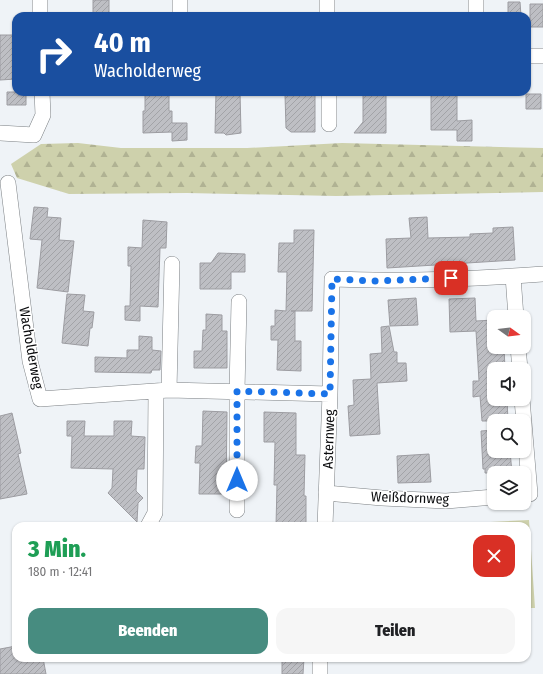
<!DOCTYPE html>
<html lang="de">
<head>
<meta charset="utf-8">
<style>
  :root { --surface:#fff; --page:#f6f6f6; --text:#202124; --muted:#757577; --accent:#478c80 }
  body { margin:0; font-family:"Fira Sans Condensed",sans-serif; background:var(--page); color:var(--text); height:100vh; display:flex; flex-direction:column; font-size:15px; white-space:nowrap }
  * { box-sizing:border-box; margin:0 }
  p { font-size:13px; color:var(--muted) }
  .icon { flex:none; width:22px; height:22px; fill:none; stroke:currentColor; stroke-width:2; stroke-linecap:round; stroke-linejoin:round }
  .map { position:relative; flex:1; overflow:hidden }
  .sheet { position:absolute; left:12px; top:522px; width:519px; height:140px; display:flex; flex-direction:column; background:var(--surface); border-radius:12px; box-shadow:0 1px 3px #0004 }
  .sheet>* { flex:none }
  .top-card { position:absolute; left:12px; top:12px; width:519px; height:84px; border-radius:12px; box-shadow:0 1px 3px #0004; background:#1a4fa0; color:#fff; overflow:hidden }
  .needle { width:26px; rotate:105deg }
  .buttons { position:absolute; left:487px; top:310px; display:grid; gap:8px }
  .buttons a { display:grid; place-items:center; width:44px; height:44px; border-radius:8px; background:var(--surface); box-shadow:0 1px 3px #0004; font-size:20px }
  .pin { position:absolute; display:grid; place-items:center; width:34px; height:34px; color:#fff; margin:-17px; border-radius:8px; box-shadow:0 2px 6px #0006 }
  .me { position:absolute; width:44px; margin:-22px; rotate:0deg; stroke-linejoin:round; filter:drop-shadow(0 0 3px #0008) }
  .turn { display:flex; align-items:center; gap:14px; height:84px; padding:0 16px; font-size:18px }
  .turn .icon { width:52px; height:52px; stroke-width:2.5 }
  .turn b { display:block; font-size:28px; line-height:34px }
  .round { display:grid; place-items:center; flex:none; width:42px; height:42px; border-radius:12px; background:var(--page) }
  .summary { display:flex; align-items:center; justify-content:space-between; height:68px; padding:0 16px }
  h1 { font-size:24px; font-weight:800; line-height:30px; color:#1e9e55 }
  .cta { display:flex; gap:8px; margin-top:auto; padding:8px 16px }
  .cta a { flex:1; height:46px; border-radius:12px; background:var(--accent); color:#fff; font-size:16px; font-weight:800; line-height:46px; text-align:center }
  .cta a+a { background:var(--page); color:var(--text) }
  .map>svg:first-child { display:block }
  .forest { fill:url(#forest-firs) }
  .pitch { fill:#ced1ac }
  .building { fill:url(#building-hatch); stroke:#9c9ca1 }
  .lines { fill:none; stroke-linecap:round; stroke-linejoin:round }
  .minor-casing { stroke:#7c8084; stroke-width:16 }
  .minor { stroke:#fff; stroke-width:15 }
  .route { stroke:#1a73e8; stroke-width:7; stroke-dasharray:0 12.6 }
  .labels { text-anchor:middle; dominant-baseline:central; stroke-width:3; stroke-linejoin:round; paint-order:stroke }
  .street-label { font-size:14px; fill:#0a0b0d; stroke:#fff }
</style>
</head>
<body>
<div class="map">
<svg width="543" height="674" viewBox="0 0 543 674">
  <defs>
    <pattern id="forest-firs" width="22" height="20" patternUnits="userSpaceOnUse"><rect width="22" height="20" fill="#ced1ac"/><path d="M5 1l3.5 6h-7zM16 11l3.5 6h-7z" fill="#b0b293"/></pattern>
    <pattern id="building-hatch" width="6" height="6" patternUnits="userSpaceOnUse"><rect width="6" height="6" fill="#bebfc4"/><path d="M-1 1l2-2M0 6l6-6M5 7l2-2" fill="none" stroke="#a2a3a7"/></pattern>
  </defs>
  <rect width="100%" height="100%" fill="#eff3f7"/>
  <!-- forest -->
  <path class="forest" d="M78,143L121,148H247L342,143L543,148V192L336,196L187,193L69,194L17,178L11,164L41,144Z"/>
  <!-- pitch -->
  <path class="pitch" d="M529,520L535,608H527V526H471V523Z"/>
  <!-- building -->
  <path class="building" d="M93,0H109V16H93Z
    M508,2H520L521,16H508Z
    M530,4H543V27H530Z
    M0,35H16V79L0,80Z
    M7,92H26V105H7Z
    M145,92H167V95H169V111H172V123H187V140L172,141V132L143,133V111H145Z
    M216,92H240L241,133L226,135L224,133H215Z
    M288,92H315V132H291L286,128L285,95H288Z
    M363,92H386V133H354L363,122Z
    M431,92H457V121L472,120V141H457V130H431Z
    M526,94H541V109H526Z
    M34,207L48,208L47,217L61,218L59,240L74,241L68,292L37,288L42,240L30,239Z
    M427,217L428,238L470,237V234L493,233V228L513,227L515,260L387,268L386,239L411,238L409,218Z
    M143,220L167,222L166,248H160L158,307L140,306V321L125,320V306H130L131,266H128V247L142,248Z
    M294,230H314L312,311H291H295V341H301V371L277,370L278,340H271V326H275V310L286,311L287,272H278L279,243H294Z
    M218,253L245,254V272H231V289H200V263H211Z
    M67,294L85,295L83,311L94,312L92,328H90L88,346L62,343Z
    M416,298L418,325L390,326L388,300Z
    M475,298L476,321L494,320V347H504L505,369H494V399H507L508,421H482L480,396L473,397V381H479L476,331L450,332L449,299Z
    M206,314L222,315V331H227V368H194V351H202L203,330H206Z
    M389,326L394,352H397V363H406L407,381L377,383L380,434L350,436L348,406L354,405L353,380L371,379L370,354L382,353L381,327Z
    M139,336L152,337V350L161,351L160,370H152L151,373L95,372V357L127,358V350H139Z
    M203,411L227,412L226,494H199L200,463H195L196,446H202Z
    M264,412L296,413V455H305L304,496H306V526H276L277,485H274L275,442H264Z
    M12,413L21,453L18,454L27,494L0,499V416Z
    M67,421H85L84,436H114V421H132L131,436L145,437L144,469H137L136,491L143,498L138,503L137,522L108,493L112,488L113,469L71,468L72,436H67Z
    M494,430V451H510L512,473H485V469H483L481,431Z
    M429,454L431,482L398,483L397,456Z
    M16,646V658H43L46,674H0V649Z
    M282,658H304L303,674H282Z"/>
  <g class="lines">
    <defs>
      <path id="minor" d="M40,0V16
        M180,0V16
        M327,0V16
        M476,0V16
        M527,56H543
        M329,92V124
        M0,133L34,135L43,115L42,92
        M8,183L30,361L40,399L169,390L330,394
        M513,276L516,317
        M518,347L520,369
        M169,390L172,264
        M522,399L530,494
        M326,493L382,498L446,501L494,497
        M237,510V391L239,302
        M148,526L155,513L156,391
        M325,526L330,394L332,279C402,282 473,279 543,274
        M320,658V674"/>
    </defs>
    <!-- minor casing -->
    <use href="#minor" class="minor-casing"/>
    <!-- minor -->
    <use href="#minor" class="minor"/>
  </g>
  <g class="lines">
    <!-- route -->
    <path class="route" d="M237,480V391L330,394L332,279L374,281L451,278"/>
  </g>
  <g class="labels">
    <!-- street labels -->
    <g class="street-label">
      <text transform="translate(31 348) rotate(80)">Wacholderweg</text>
      <text transform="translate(329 439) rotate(-88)">Asternweg</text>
      <text transform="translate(410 498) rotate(2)">Weißdornweg</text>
    </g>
  </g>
</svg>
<div class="buttons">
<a><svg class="needle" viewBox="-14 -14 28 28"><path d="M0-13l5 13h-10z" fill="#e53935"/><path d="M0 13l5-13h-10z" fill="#757577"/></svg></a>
<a><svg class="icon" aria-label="sound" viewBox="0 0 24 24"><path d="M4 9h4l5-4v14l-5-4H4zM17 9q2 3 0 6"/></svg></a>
<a><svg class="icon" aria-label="search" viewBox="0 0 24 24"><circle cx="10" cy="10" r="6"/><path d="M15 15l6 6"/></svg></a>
<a><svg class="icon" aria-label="layers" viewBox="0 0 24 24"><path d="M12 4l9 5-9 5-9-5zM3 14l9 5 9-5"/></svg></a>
</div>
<div class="pin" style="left:451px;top:278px;background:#d93025"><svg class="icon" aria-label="arrive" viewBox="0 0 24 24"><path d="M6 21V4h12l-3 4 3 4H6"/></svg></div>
<svg class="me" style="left:237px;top:480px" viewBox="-20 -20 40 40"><circle r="19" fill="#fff"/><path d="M0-13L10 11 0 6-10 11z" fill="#1a73e8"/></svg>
<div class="top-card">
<div class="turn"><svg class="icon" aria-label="right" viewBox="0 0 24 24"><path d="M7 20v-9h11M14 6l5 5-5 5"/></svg><div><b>40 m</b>Wacholderweg</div></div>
</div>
<section class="sheet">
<div class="summary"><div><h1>3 Min.</h1><p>180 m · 12:41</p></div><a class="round" style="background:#d93025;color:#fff"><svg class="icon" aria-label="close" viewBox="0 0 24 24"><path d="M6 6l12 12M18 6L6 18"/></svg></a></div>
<div class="cta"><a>Beenden</a><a>Teilen</a></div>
</section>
</div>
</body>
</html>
